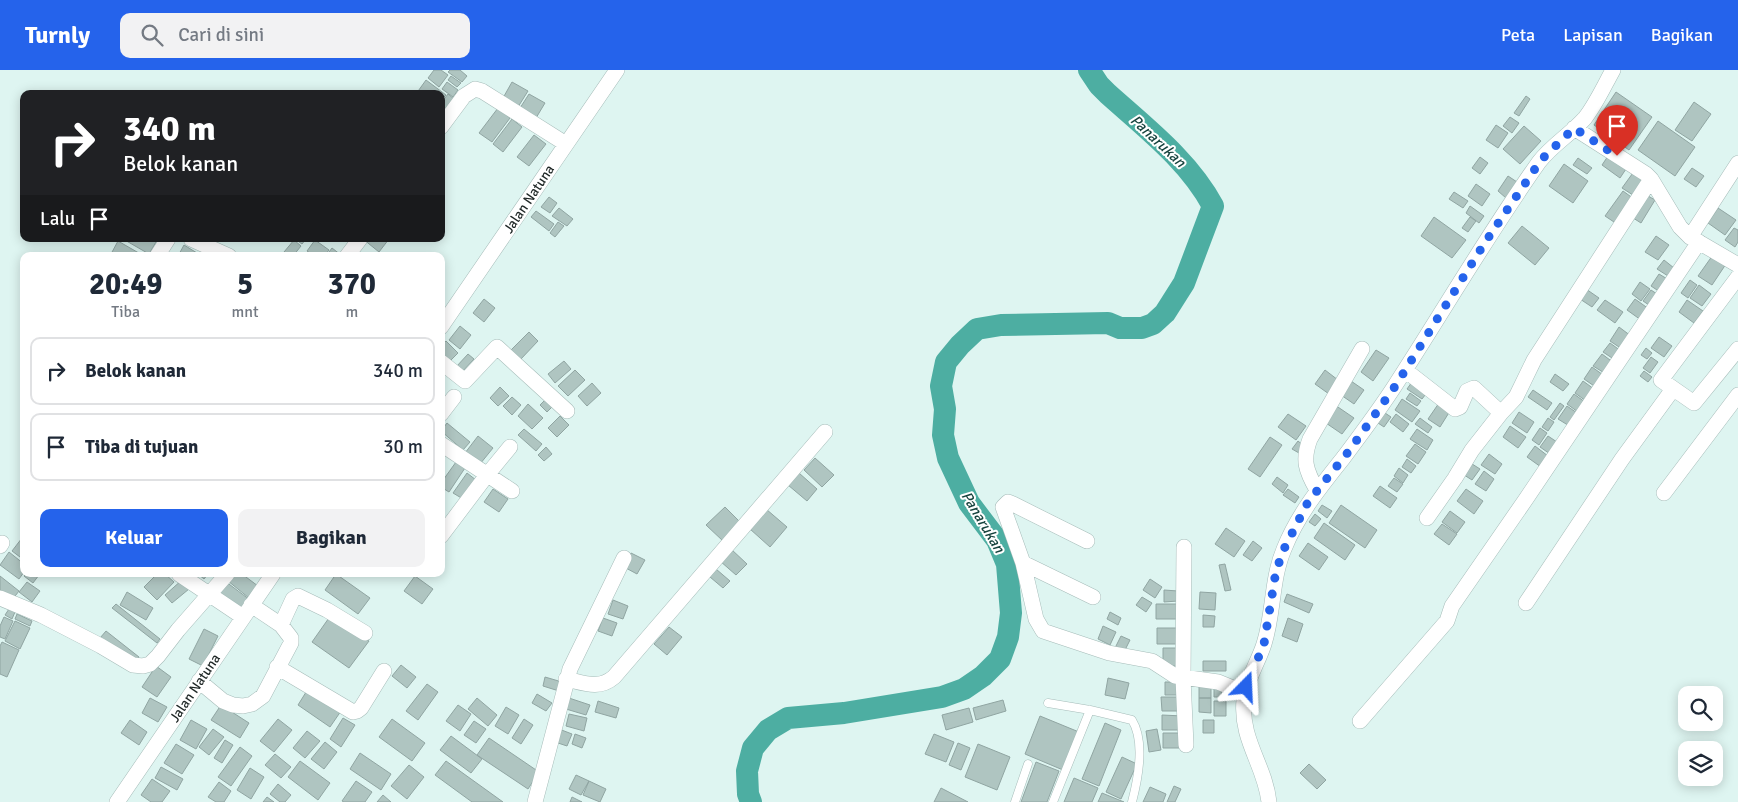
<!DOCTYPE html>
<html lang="id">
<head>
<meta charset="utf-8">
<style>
  :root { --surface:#fff; --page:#f2f2f3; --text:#1f2937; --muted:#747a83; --line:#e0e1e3; --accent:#2563eb }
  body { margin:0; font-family:Signika,sans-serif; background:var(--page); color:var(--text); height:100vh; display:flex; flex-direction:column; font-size:19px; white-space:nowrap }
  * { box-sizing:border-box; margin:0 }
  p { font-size:16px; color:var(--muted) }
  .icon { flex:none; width:28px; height:28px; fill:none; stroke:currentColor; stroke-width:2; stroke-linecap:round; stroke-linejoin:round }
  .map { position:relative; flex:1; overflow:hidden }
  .panel { position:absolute; left:20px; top:182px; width:425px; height:325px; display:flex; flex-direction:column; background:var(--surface); border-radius:10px; box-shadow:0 2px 12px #0003 }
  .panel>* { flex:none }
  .guide { position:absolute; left:20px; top:20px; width:425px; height:152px; border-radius:10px; box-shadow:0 2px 12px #0003; background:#202124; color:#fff; overflow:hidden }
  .controls { position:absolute; left:1678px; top:616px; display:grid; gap:10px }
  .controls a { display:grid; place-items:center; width:45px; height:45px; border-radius:10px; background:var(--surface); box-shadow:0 2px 12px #0003; font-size:25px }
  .pin { position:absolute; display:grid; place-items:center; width:42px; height:42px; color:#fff; margin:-51px -21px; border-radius:50% 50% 50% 0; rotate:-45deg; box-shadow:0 0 5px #0007 }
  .pin .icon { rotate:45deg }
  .me { position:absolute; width:55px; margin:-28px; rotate:21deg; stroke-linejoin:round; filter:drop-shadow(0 0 4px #0008) }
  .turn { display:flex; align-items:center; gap:18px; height:105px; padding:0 20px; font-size:22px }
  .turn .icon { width:65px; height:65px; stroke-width:2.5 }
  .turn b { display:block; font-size:35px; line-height:42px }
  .then { display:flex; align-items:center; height:48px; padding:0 20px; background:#0003; gap:10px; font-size:19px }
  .eta { display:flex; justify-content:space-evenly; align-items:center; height:85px; text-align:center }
  .eta b { font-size:30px; font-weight:700; line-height:35px }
  .action { display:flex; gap:10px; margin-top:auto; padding:10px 20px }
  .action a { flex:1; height:58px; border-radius:10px; background:var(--accent); color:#fff; font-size:20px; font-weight:700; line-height:58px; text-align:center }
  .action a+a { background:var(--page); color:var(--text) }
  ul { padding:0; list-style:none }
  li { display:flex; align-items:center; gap:15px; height:68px; margin:0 10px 8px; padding:0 10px; border:2px solid var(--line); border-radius:10px }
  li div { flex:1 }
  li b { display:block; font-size:19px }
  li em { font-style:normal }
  header { display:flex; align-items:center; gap:30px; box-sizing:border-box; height:70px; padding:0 25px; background:var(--accent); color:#fff }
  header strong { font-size:24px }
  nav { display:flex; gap:28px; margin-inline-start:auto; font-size:18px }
  .search { width:350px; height:45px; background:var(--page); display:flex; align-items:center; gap:12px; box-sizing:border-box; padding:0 18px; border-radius:10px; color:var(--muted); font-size:19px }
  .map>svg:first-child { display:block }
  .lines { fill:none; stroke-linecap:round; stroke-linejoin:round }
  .river { stroke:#4daea2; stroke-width:22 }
  .building { fill:#afc5c1; stroke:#90a5a2 }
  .service-casing { stroke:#a6bcb9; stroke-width:9 }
  .minor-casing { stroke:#a6bcb9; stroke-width:16 }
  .service { stroke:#fff; stroke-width:8 }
  .minor { stroke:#fff; stroke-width:15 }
  .route { stroke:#2563eb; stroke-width:9; stroke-dasharray:0 16.2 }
  .labels { text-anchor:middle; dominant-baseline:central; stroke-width:4; stroke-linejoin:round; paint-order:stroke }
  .street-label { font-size:14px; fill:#1e2625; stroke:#fff }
  .water-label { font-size:15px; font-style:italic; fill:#18443f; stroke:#fff }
</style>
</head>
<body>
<header>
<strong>Turnly</strong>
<div class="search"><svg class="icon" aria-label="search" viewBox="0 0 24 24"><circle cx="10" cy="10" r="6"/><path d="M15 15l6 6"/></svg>Cari di sini</div>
<nav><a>Peta</a><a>Lapisan</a><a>Bagikan</a></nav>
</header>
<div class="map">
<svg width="1738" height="732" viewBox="0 0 1738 732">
  <rect width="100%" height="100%" fill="#def5f1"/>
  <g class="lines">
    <!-- river -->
    <path class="river" d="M751,732L748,724L747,701L753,678L768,660L788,648L844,643L942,627L964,619L983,606L1000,589L1008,567L1011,543L1007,494L997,470L969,433L948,388L943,365L945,339L941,316L946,292L960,275L977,259L1001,255L1108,253L1120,258H1142L1153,254L1165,243L1184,213L1213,136C1189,91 1146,58 1108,24L1099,15L1089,0"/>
  </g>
  <!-- building -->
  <path class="building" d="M434,0H441L448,5L439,17L428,8Z
    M450,0H460L467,6L462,12L448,2Z
    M451,6L461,13L457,17L448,10Z
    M426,10L446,25L441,30V24H416Z
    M447,12L458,20L453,27L442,19Z
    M512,12L528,21L518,37L503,28Z
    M1616,22L1652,47L1629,80L1594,55Z
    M448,24L455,30L441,44V33Z
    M529,24L545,33L536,48L520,38Z
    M1526,26L1530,29L1519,46L1514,43Z
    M1694,32L1711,44L1692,71L1675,60Z
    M498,38L510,48L492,72L479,63Z
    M1510,47L1519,53L1512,63L1503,56Z
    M512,49L522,57L503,82L493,74Z
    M1658,51L1695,77L1675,106L1638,80Z
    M1496,55L1508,63L1498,78L1486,70Z
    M1524,56L1541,71L1520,94L1503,79Z
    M534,65L546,74L529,96L517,87Z
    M1610,83L1628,96L1620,108L1602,95Z
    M1480,87L1488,93L1480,104L1472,98Z
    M1578,88L1592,98L1587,104L1573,95Z
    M1564,94L1588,111L1573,133L1549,116Z
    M1692,98L1704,106L1696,117L1684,109Z
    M1635,100L1648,109L1636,127L1622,118Z
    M1508,106L1517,112L1506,128L1498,121Z
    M1476,114L1490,124L1482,136L1468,126Z
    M1623,121L1634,129L1617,154L1605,146Z
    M1454,122L1468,131L1463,138L1449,129Z
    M1643,123L1655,130L1641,153L1630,146Z
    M549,127L557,133L550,143L541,137Z
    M1470,136L1484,146L1479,153L1466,143Z
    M559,138L573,149L567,156L552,146Z
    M1718,138L1736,150L1725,165L1708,153Z
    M536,141L554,154L549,161L531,147Z
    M1434,147L1466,170L1452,188L1421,166Z
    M1470,147L1476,151L1468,162L1462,158Z
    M558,152L564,156L555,167L550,163Z
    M1522,156L1549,178L1535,195L1508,173Z
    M1734,158L1738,160V172L1735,177L1725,170Z
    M1656,166L1669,175L1658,190L1645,182Z
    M123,169H151L156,172L149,184Z
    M295,169H306L302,174Z
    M363,169H389L379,182Z
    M294,170L301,176L293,186H290L284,182Z
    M315,170L329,180L324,186H314L307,181Z
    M118,171L144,186H116L111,184Z
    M184,175L197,183L196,186H178Z
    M332,178L341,185V186H326Z
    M1715,182L1728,191L1712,215L1698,206Z
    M1664,190L1674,198L1668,206L1657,199Z
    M1659,204L1669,210L1660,222L1651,216Z
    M1690,210L1697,215L1688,228L1681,223Z
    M1640,212L1650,219L1641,231L1632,224Z
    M1699,215L1711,224L1702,236L1690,228Z
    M1586,219L1599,228L1592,237L1580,229Z
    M1651,220L1660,226L1652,237L1643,231Z
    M484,229L495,238L484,252L473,243Z
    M1635,229L1649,239L1641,250L1627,240Z
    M1605,230L1623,242L1615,253L1597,240Z
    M1687,230L1703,241L1694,253L1679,242Z
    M460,256L471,265L460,279L449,270Z
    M1619,257L1631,266L1622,279L1610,271Z
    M529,262L538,271L520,290L510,281Z
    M1659,267L1672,276L1664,287L1651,278Z
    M446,271L458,283L450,291L441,282V276Z
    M1610,273L1621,281L1615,290L1603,282Z
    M1646,278L1652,283L1647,289L1641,285Z
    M1376,280L1389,288L1373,311L1361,302Z
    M468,284L474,289L462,302L456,297Z
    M1602,284L1614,293L1606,304L1593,296Z
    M1651,287L1658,292L1650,303L1643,298Z
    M564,291L571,299L555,313L548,304Z
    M1592,297L1606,307L1597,318L1584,309Z
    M575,300L585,310L568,326L558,316Z
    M1325,300L1338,310L1329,324L1315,314Z
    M1644,301L1652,307L1648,312L1640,306Z
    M1555,304L1569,314L1563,321L1550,312Z
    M1414,309L1429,320L1422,329L1407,319Z
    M1351,311L1364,320L1354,334L1341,325Z
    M1583,311L1594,319L1586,331L1575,323Z
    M592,313L601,323L587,336L578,326Z
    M500,317L509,326L498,336L490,328Z
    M1533,320L1552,333L1547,340L1528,327Z
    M1410,323L1421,331L1417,336L1406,329Z
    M1574,324L1585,332L1578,342L1567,334Z
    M512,327L521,335L512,345L503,336Z
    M547,328L554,335L547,342L540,335Z
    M1402,329L1420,341L1412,352L1395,340Z
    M1439,333L1450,341L1440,357L1428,349Z
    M1560,333L1564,336L1554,350L1550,347Z
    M528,334L543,348L532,359L518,346Z
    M1335,335L1354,348L1342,364L1323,351Z
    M1567,336L1580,345L1571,357L1558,349Z
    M1519,342L1534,352L1527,363L1512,353Z
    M1385,343L1391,347L1384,357L1378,353Z
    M1288,344L1306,356L1296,370L1278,357Z
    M1396,344L1409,354L1403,362L1390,352Z
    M560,346L569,355L557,367L548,358Z
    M1420,348L1432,357L1428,363L1415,354Z
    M1548,348L1554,352L1548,361L1542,357Z
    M447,353L470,372L463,380L441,361Z
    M1510,356L1526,367L1518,378L1503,367Z
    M1540,358L1547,363L1539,375L1532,370Z
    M524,359L542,374L536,381L518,365Z
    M1417,359L1433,370L1427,380L1410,369Z
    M478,366L493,378L480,394L465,383Z
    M1548,366L1560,374L1553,386L1540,377Z
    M1270,367L1282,375L1260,407L1248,399Z
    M1298,371L1304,376L1299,383L1292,379Z
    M1415,374L1426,382L1418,394L1406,386Z
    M1535,376L1548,386L1541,397L1527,387Z
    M546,377L552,384L544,391L538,385Z
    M1489,384L1502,394L1495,404L1481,395Z
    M815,388L834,405L822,417L804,400Z
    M1407,389L1416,396L1411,403L1402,397Z
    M456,392L465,398L449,422L441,417V413Z
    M1469,392L1480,399L1472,410L1461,403Z
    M1399,398L1408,405L1403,413L1394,406Z
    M1484,401L1494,409L1486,421L1475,414Z
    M467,403L476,410L463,429L453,423Z
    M799,403L817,419L807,431L788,415Z
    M1277,407L1288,415L1283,423L1272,414Z
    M1394,408L1403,414L1397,422L1388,416Z
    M1380,416L1397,428L1390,438L1373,426Z
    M493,419L508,429L499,442L484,432Z
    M1288,419L1299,427L1295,433L1283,425Z
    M1466,419L1483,431L1474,444L1457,431Z
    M1322,435L1332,441L1327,448L1318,441Z
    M1341,435L1377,460L1365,478L1329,453Z
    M725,437L740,452L723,471L706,455Z
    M766,439L787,457L770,477L750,459Z
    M1450,441L1465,452L1457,463L1442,452Z
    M1315,444L1321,449L1315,456L1309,452Z
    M1324,453L1355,475L1345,490L1314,468Z
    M1442,454L1457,464L1449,475L1434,464Z
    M1226,458L1245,471L1234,487L1215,474Z
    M22,468L24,469V490L12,481Z
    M1253,471L1262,478L1252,491L1243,485Z
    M1308,473L1328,487L1319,500L1299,486Z
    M731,479L747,494L736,505L720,491Z
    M9,482L24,494V502L19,509L0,495Z
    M631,483L645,490L637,504L624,497Z
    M1225,494L1231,520L1225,521L1219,495Z
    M716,499L730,511L723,518L710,507Z
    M26,504H37L39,505L33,513L24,506Z
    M157,504H165L174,512L157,530L144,517Z
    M198,504H208L204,509Z
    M234,504H242L258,516L249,528L228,511Z
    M336,504L370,528L358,544L325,520Z
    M0,506L19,521L12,530L0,520Z
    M415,506L433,519L422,534L404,521Z
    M1150,509L1162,517L1155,528L1143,520Z
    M182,510L189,519L172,533L165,525Z
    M225,511L250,530L241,542L216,522Z
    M27,512L40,521L32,532L19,522Z
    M1164,520L1178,521V531L1164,532Z
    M127,522L153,538L146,550L120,535Z
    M1200,522L1216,523L1215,540L1199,539Z
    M1287,524L1313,534L1309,543L1284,532Z
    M1142,527L1152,533L1146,542L1136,535Z
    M613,530L628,536L623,549L608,544Z
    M116,534L160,569L157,573L112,538Z
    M1156,534H1181V549H1156Z
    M9,539L15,542L12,549L5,545Z
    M1110,542L1121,548L1118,555L1107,549Z
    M17,544L32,551L30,556L15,549Z
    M331,545L369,571L349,598L312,572Z
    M1203,545L1215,546L1214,557H1203Z
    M4,547L13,551L5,569L0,567V556Z
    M603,548L617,553L612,566L598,561Z
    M1288,548L1303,554L1297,572L1282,566Z
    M15,551L30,558L20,579L5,571Z
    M1103,556L1116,562L1110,575L1098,569Z
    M669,557L682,567L667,585L654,574Z
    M1157,558H1181V574H1157Z
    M204,559L218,566L203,596L189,589Z
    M106,561L139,587L134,594L100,568Z
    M1121,566L1130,570L1123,584L1114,580Z
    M2,572L19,580L7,607L0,604V576Z
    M1163,578H1179V596H1163Z
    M1203,591H1226V601H1203Z
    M401,595L416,607L407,618L392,606Z
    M156,596L171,607L157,627L142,617Z
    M545,607L562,612L559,621L543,616Z
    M1108,608L1129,613L1125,629L1105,625Z
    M1165,612H1180V625H1165Z
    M427,614L438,622L418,650L406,641Z
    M1199,614H1211V628H1199Z
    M1214,616H1222L1221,627H1214Z
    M308,619L341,641L330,657L298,635Z
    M537,624L552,633L546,641L532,633Z
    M1161,627H1180V641H1162Z
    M150,628L167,637L158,652L142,643Z
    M477,628L497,645L488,656L468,639Z
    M569,628L590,635L586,645L566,639Z
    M1199,628H1211V643L1199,642Z
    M1003,630L1006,641L976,650L973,638Z
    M598,631L619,638L616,648L595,642Z
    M1214,631H1226V646H1214Z
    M221,635L249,653L240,668L211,650Z
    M458,635L471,644L460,661L446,651Z
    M506,637L519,645L508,664L495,656Z
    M969,638L973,652L946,660L942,645Z
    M569,644L587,648L584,661L566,656Z
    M1162,645L1183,646V660H1162Z
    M1040,646L1079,662L1063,700L1025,684Z
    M343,648L355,655L341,677L330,669Z
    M278,649L292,660L274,682L260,671Z
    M392,649L425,673L412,691L379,667Z
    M524,649L533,655L521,674L512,668Z
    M130,650L147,662L139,675L121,663Z
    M191,650L207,659L196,679L180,670Z
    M1203,650H1214V663H1203Z
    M474,651L486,659L476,673L464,665Z
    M1105,653L1121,660L1099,716L1082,709Z
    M213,659L224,667L209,685L199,677Z
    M559,659L572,664L567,676L555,672Z
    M1157,659L1161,680L1149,682L1146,661Z
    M307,661L320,671L305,688L293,678Z
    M1163,663H1182V678H1163Z
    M575,664L586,668L582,678L572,674Z
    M934,664L954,672L946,692L925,684Z
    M451,666L482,689L471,703L440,680Z
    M489,668L539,702L528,719L477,685Z
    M225,670L233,675L222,693L214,688Z
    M325,672L337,682L324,699L311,689Z
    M958,673L970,678L961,700L949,695Z
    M176,674L194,685L182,704L164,693Z
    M978,674L1010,687L997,720L965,707Z
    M240,677L252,686L231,716L218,707Z
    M360,683L391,704L381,720L350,699Z
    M275,684L291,697L281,708L265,695Z
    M1122,687L1137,694L1121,729L1106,722Z
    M300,691L330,713L318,730L288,707Z
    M446,691L503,732H472L435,705Z
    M1036,692L1059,701L1047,732H1021Z
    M1309,694L1326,710L1317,719L1300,703Z
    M409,695L424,707L407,729L391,716Z
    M161,697L183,709L177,720L155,708Z
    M250,698L264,707L251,729L237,720Z
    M576,705L589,711L581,725L569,719Z
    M1074,708L1098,718L1092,732H1064Z
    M152,709L170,721L162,732H151L141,725Z
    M356,711L372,722L365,732H344L342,731Z
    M589,711L606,719L600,732L583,725Z
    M219,712L231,721L224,732H216L208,727Z
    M278,714L291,725L285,732H280L270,724Z
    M1174,716L1181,719L1175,732H1167Z
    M1150,717L1166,724L1163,732H1143Z
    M941,718L968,732H934Z
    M1102,723L1124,732H1098Z
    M383,725L391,732H377Z
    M267,727L274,732H263Z
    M572,727L582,732H570Z"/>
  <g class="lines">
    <defs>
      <path id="service" d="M1048,633L1090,640L1132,650C1145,671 1138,709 1132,732
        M1015,732L1028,694
        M1053,732L1090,640"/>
      <path id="minor" d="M441,57L464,26L475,19L482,21L566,74
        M1574,58L1646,104L1651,109L1680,157L1690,167L1738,195
        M1690,167L1738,93
        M191,169L229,186
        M157,186L168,169
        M347,186L360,169
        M1738,207L1661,310L1694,333L1738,279
        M441,257L617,0
        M441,292L465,311L497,277L567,341
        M1405,300L1455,339L1460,337L1467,321L1474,318L1501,343L1516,327L1534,290L1651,109
        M441,344L454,327
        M441,374L512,421
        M1317,420C1306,401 1302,390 1310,369L1362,279
        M1664,423L1738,325
        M1427,448L1455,408L1472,380L1501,343
        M441,466L487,405L510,377
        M1087,471L1013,434L1008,432L1003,437L1023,493L1036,549L1043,561L1109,583L1152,591L1175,606L1218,612L1245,623
        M0,476L2,473
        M1184,477L1183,608L1186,675
        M1023,493L1093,527
        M179,504L243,547
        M0,528L41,545L101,576L133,595L143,596L150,594L158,586L178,560L227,504
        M1526,533L1622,389L1673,319
        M281,555L293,529L298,526L327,540L365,563
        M277,597L353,642L357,641L361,638L384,601
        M566,609C584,613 599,620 614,607L825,362
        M199,611L223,631L233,635L243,636L252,634L263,626L291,573V568L281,555L251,535
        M1360,651L1447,551L1452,536L1526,429L1699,172
        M117,732L273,504
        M535,732L570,599L624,488
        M1269,732C1265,695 1240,670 1244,630C1246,610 1258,593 1264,574C1274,543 1271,510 1284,479C1298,444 1321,416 1344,387C1362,363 1380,339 1396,314C1444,240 1488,164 1539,92C1552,75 1571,64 1585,48C1596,34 1604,16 1613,0"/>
    </defs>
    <!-- service casing -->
    <use href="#service" class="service-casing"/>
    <!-- minor casing -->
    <use href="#minor" class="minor-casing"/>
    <!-- service -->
    <use href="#service" class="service"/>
    <!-- minor -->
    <use href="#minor" class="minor"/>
  </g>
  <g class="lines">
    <!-- route -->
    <path class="route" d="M1246,617L1264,574L1276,501L1284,479L1308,432L1349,381L1396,315L1484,174L1541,90L1574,58L1617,86"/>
  </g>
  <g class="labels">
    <!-- street labels -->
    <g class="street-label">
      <text transform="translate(529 129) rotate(-56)">Jalan Natuna</text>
      <text transform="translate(195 618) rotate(-56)">Jalan Natuna</text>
    </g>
    <!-- water labels -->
    <g class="water-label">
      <text transform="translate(1158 71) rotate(43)">Panarukan</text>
      <text transform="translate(983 452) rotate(59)">Panarukan</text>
    </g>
  </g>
</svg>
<div class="controls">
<a><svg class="icon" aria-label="search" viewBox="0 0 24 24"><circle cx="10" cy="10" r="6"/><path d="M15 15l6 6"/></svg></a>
<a><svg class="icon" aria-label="layers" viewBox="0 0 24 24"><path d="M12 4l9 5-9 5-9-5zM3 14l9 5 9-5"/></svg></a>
</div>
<div class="pin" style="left:1617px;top:86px;background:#d93025"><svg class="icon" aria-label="arrive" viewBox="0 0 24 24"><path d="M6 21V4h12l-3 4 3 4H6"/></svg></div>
<svg class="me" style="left:1246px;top:617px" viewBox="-20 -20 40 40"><path d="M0-17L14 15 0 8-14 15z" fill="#2563eb" stroke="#fff" stroke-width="4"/></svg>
<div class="guide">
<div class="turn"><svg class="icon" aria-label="right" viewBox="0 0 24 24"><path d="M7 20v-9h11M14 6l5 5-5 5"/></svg><div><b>340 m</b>Belok kanan</div></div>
<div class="then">Lalu<svg class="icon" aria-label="arrive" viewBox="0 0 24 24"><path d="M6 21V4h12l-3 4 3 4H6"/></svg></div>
</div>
<section class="panel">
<div class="eta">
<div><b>20:49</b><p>Tiba</p></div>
<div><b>5</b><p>mnt</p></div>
<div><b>370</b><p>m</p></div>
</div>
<ul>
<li><svg class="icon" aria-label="right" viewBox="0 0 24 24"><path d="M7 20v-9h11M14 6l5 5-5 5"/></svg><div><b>Belok kanan</b></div><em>340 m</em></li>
<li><svg class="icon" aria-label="arrive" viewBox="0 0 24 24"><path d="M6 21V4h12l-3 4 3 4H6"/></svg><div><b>Tiba di tujuan</b></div><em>30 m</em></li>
</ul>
<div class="action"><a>Keluar</a><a>Bagikan</a></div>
</section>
</div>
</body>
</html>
